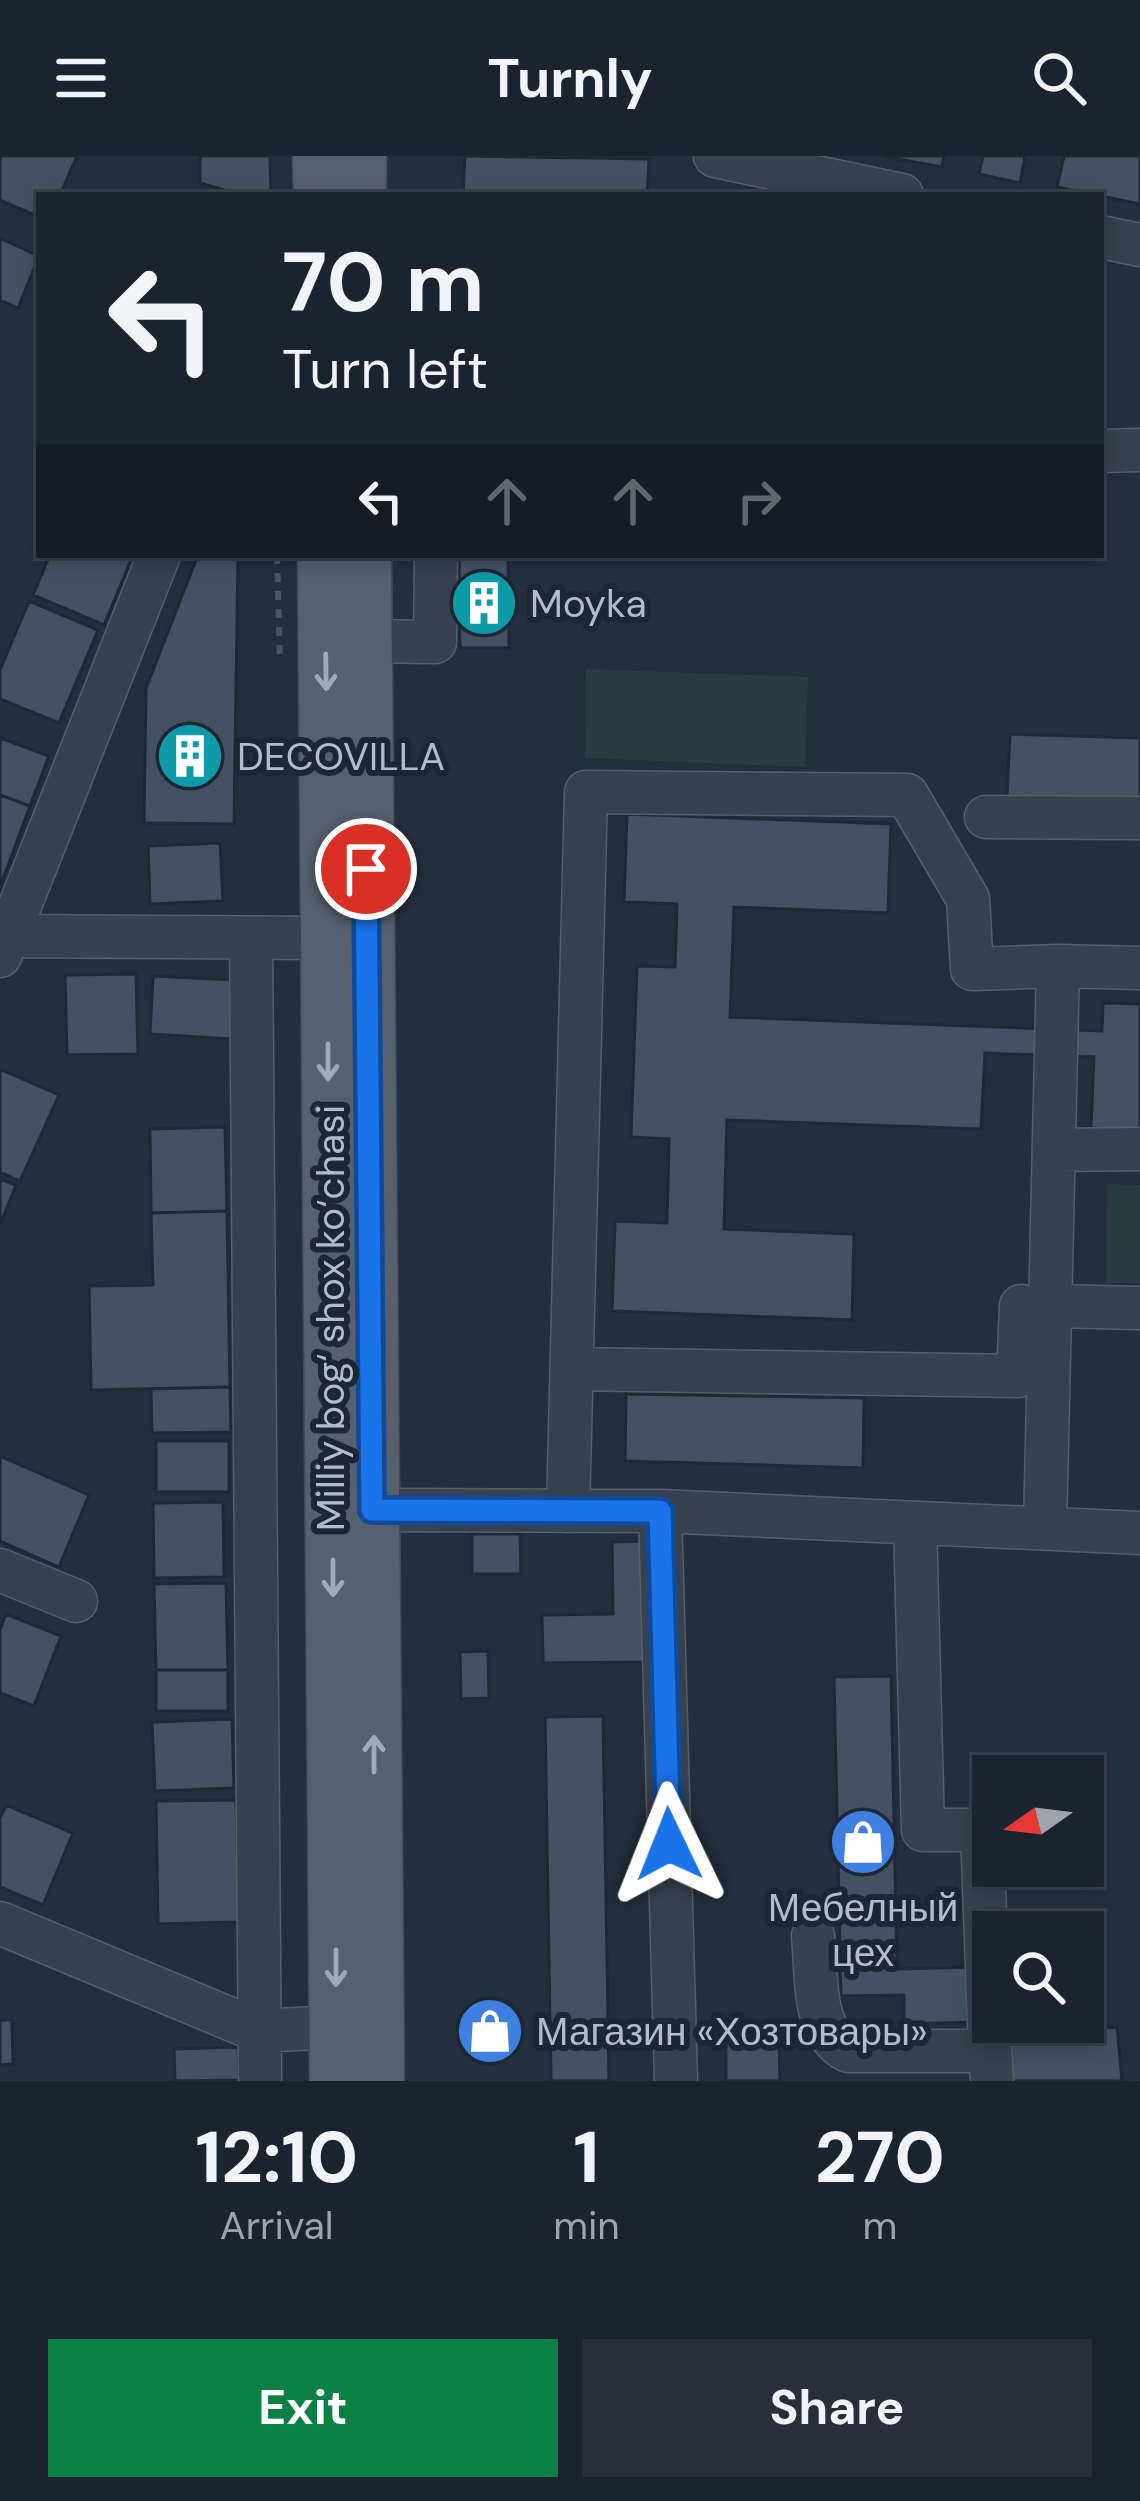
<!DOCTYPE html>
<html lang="en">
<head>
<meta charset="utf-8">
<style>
  :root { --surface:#1b232e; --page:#282f3a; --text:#f1f3f6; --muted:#a0a4aa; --line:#39404a; --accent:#0b8043 }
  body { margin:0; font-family:"DM Sans",sans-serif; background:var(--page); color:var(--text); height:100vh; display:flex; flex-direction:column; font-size:45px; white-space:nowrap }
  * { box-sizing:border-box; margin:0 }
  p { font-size:39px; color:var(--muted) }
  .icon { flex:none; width:66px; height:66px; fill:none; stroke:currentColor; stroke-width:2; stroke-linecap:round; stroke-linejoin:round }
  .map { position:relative; height:1925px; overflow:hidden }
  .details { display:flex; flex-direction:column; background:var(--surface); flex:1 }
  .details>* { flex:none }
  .hud { position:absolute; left:36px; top:36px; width:1068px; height:366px; border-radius:0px; box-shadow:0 6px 18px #0003,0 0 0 3px var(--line); background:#1b232e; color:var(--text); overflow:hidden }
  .needle { width:78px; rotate:256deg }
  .controls { position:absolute; left:972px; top:1599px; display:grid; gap:24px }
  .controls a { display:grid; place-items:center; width:132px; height:132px; border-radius:0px; background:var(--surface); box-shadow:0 6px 18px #0003,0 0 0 3px var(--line); font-size:60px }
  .pin { position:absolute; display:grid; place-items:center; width:102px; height:102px; color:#fff; margin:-51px; border:6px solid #fff; border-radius:50%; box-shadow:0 3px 12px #0007 }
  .me { position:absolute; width:132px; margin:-66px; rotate:358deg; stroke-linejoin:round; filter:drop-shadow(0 0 9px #0008) }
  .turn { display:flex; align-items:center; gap:42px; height:252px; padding:0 48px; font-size:54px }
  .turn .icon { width:156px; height:156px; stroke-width:2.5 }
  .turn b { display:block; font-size:84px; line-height:102px }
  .lanes { display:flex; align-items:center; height:114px; padding:0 48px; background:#0003; justify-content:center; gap:60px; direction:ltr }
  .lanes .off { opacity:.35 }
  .eta { display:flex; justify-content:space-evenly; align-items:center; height:204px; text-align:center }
  .eta b { font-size:72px; font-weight:700; line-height:84px }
  .action { display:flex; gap:24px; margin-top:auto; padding:24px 48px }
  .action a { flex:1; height:138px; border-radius:0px; background:var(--accent); color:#fff; font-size:48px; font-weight:700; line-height:138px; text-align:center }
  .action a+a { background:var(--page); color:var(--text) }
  header { display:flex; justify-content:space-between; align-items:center; height:156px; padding:0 48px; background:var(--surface); font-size:54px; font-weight:700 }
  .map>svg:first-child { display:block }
  .green { fill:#263c3f }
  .building { fill:#455162; stroke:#1f2835; stroke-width:3 }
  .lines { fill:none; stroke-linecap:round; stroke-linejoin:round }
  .minor-casing { stroke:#565f6c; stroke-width:45 }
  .major-casing { stroke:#414a57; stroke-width:57 }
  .path { stroke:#44595c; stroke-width:6; stroke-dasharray:9 9; stroke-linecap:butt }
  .minor { stroke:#38414e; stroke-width:42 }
  .major { stroke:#56606e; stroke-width:54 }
  .oneway { stroke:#a1aab7 }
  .route-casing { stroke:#114b97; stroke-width:30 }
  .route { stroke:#1a73e8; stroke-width:21 }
  .labels { text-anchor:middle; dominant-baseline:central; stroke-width:12; stroke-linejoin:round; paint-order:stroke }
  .poi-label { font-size:39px; fill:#b4bcc9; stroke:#1d2633; text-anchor:start }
  .street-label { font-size:39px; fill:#b4bcc9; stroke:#1d2633 }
</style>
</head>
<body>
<header><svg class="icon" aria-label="menu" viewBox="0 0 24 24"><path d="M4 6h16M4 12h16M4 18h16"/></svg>Turnly<svg class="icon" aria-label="search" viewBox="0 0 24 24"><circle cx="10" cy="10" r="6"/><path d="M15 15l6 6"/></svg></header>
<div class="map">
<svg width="1140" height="1925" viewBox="0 0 1140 1925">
  <rect width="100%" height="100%" fill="#242f3e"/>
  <!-- green -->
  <path class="green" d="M586,513L808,521L805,611L585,602Z
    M1107,1028L1140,1029V1127H1106Z"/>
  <!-- building -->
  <path class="building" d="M0,0H77L60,39H39V61L0,44Z
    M200,0H270L271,39H241L200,27Z
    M465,0L649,3L647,39L502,36V39H463Z
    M882,0H944L942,11Z
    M983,0H1025L1020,27L979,18Z
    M1064,0H1140V48L1057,31Z
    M0,82L39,100L18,152L0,144Z
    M50,399H133L104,469L33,439Z
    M198,399H238L234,668L144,667L146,532Z
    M459,399H545V400L459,401Z
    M459,401H508L509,492H460Z
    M29,445L98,474L59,567L0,543V514Z
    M1010,578L1140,582V644L1007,640Z
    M0,582L49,600L30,650L0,639Z
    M0,639L30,650L0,731Z
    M627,658L891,668L888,757L734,751L730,861L1102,875L1103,847L1140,848V974L1091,972L1094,901L985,897L981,973L727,964L724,1073L854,1078L852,1164L612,1155L615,1065L667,1067L669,983L631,981L637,810L675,811L677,748L624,746Z
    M220,687L223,745L150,748L148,690Z
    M136,818L138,898L67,899L65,819Z
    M153,820L235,824L232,883L150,878Z
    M0,913L59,939L20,1025L0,1016Z
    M225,971L227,1055L151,1057L150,973Z
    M0,1023L16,1029L0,1069Z
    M227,1055L230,1231L91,1234L89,1130L153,1129L151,1057Z
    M230,1231L231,1276L152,1277L151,1233Z
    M626,1238L864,1242L863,1312L625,1305Z
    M156,1285H229V1336H156Z
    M0,1300L89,1339L59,1411L0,1385Z
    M223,1346L224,1421L154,1422L153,1347Z
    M472,1378H520L521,1418H472Z
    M650,1385L652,1506L543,1507L542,1459L613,1458L612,1386Z
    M226,1427L228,1514H156L154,1428Z
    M6,1458L61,1480L34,1550L0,1537V1474Z
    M488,1495L489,1542L461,1543L460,1496Z
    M156,1514H228V1555H156Z
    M891,1520L897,1813L977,1811L979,1866L904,1868V1839L841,1840L834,1521Z
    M603,1560L609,1925H551L545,1561Z
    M232,1563L234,1632L155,1635L152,1566Z
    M236,1644L239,1766L158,1768L156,1645Z
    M6,1649L73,1677L43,1749L0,1731V1662Z
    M507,1849L508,1900H474L473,1850Z
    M0,1864H12L13,1908L0,1909Z
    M1117,1871L1122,1925H1011L1007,1878Z
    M779,1883L780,1925H726V1884Z
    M238,1891L239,1924L175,1925L174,1893Z"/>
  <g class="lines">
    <defs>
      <path id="minor" d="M715,0L902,39
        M1101,81L1140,89
        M1101,295L1140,294
        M364,485L435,486L436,399
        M986,661L1140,662
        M0,780L327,782
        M251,783L260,1925
        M0,800L159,399
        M1054,994L1140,993
        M1052,1150L1140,1152
        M572,1213L1018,1220L1021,1150
        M372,1354L660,1355L1140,1377
        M568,1355L586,636L907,639L968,743L972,813L1058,810
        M660,1355L676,1925
        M915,1367L923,1674H982L990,1895
        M1045,1372L1058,810L1140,812
        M0,1414L76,1445
        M0,1767L259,1875L336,1871
        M813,1780C817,1818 811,1876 848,1895H990L992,1925"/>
      <path id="major" d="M320,0L321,39
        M359,39V0
        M325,399L337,1925
        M364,399L377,1925"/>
    </defs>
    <!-- minor casing -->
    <use href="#minor" class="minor-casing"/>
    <!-- major casing -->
    <use href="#major" class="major-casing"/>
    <!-- path -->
    <path class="path" d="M277,399L280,506"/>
    <!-- minor -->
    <use href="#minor" class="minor"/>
    <!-- major -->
    <use href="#major" class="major"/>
  </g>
  <!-- one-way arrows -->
  <defs><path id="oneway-shaft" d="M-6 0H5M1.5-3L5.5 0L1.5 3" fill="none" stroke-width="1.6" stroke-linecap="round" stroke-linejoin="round" transform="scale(3)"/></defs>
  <g class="oneway">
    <use href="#oneway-shaft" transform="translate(326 516) rotate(89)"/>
    <use href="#oneway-shaft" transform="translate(328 906) rotate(90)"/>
    <use href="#oneway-shaft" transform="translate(333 1422) rotate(90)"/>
    <use href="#oneway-shaft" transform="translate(374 1598) rotate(-90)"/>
    <use href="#oneway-shaft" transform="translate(336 1812) rotate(90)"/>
  </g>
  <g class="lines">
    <defs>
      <path id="route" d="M366,713L372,1354L660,1355L669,1688"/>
    </defs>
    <!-- route casing -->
    <use href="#route" class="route-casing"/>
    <!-- route -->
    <use href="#route" class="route"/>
  </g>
  <!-- icons -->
  <defs>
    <symbol id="building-disc" viewBox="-11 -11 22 22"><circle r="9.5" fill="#0f9aa8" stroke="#1d2633"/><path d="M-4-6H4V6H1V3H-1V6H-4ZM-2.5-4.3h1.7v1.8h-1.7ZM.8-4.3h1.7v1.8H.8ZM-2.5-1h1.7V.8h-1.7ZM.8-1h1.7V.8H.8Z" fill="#fff"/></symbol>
    <symbol id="shop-disc" viewBox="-11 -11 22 22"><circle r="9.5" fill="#3f7fe0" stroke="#1d2633"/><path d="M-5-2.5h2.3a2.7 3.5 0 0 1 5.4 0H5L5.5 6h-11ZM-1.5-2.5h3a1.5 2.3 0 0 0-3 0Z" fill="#fff"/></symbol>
  </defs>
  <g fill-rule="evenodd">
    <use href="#building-disc" x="446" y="409" width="76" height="76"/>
    <use href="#building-disc" x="152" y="562" width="76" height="76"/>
    <use href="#shop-disc" x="825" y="1648" width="76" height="76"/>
    <use href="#shop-disc" x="452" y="1837" width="76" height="76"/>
  </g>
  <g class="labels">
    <!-- poi labels -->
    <g class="poi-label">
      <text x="530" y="447">Moyka</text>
      <text x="237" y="600">DECOVILLA</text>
      <text x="863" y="1751" text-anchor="middle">Мебелный<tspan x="863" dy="45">цех</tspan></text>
      <text x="536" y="1875">Магазин «Хозтовары»</text>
    </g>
    <!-- street labels -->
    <g class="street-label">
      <text transform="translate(330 1162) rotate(-90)">Milliy bog‘ shox ko‘chasi</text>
    </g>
  </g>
</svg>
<div class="controls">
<a><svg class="needle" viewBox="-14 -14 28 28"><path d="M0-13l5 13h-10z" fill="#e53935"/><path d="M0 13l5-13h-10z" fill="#a0a4aa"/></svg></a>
<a><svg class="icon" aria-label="search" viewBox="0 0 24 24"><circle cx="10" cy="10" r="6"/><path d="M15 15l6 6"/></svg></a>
</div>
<div class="pin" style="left:366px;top:713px;background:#d93025"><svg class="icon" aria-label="arrive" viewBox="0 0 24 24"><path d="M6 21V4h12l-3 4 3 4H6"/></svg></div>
<svg class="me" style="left:669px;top:1688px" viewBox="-20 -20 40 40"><path d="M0-17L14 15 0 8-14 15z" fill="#1a73e8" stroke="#fff" stroke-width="4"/></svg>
<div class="hud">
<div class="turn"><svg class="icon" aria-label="left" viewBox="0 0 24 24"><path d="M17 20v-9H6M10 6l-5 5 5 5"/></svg><div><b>70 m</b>Turn left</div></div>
<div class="lanes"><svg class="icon" aria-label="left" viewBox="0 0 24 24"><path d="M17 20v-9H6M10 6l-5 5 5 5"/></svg><svg class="icon off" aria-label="ahead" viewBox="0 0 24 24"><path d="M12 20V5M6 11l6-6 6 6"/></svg><svg class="icon off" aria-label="ahead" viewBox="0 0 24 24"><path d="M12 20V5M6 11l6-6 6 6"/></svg><svg class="icon off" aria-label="right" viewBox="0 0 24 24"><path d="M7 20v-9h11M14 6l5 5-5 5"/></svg></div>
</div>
</div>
<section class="details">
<div class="eta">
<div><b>12:10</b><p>Arrival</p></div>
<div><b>1</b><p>min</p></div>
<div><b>270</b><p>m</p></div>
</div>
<div class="action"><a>Exit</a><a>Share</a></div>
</section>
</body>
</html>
